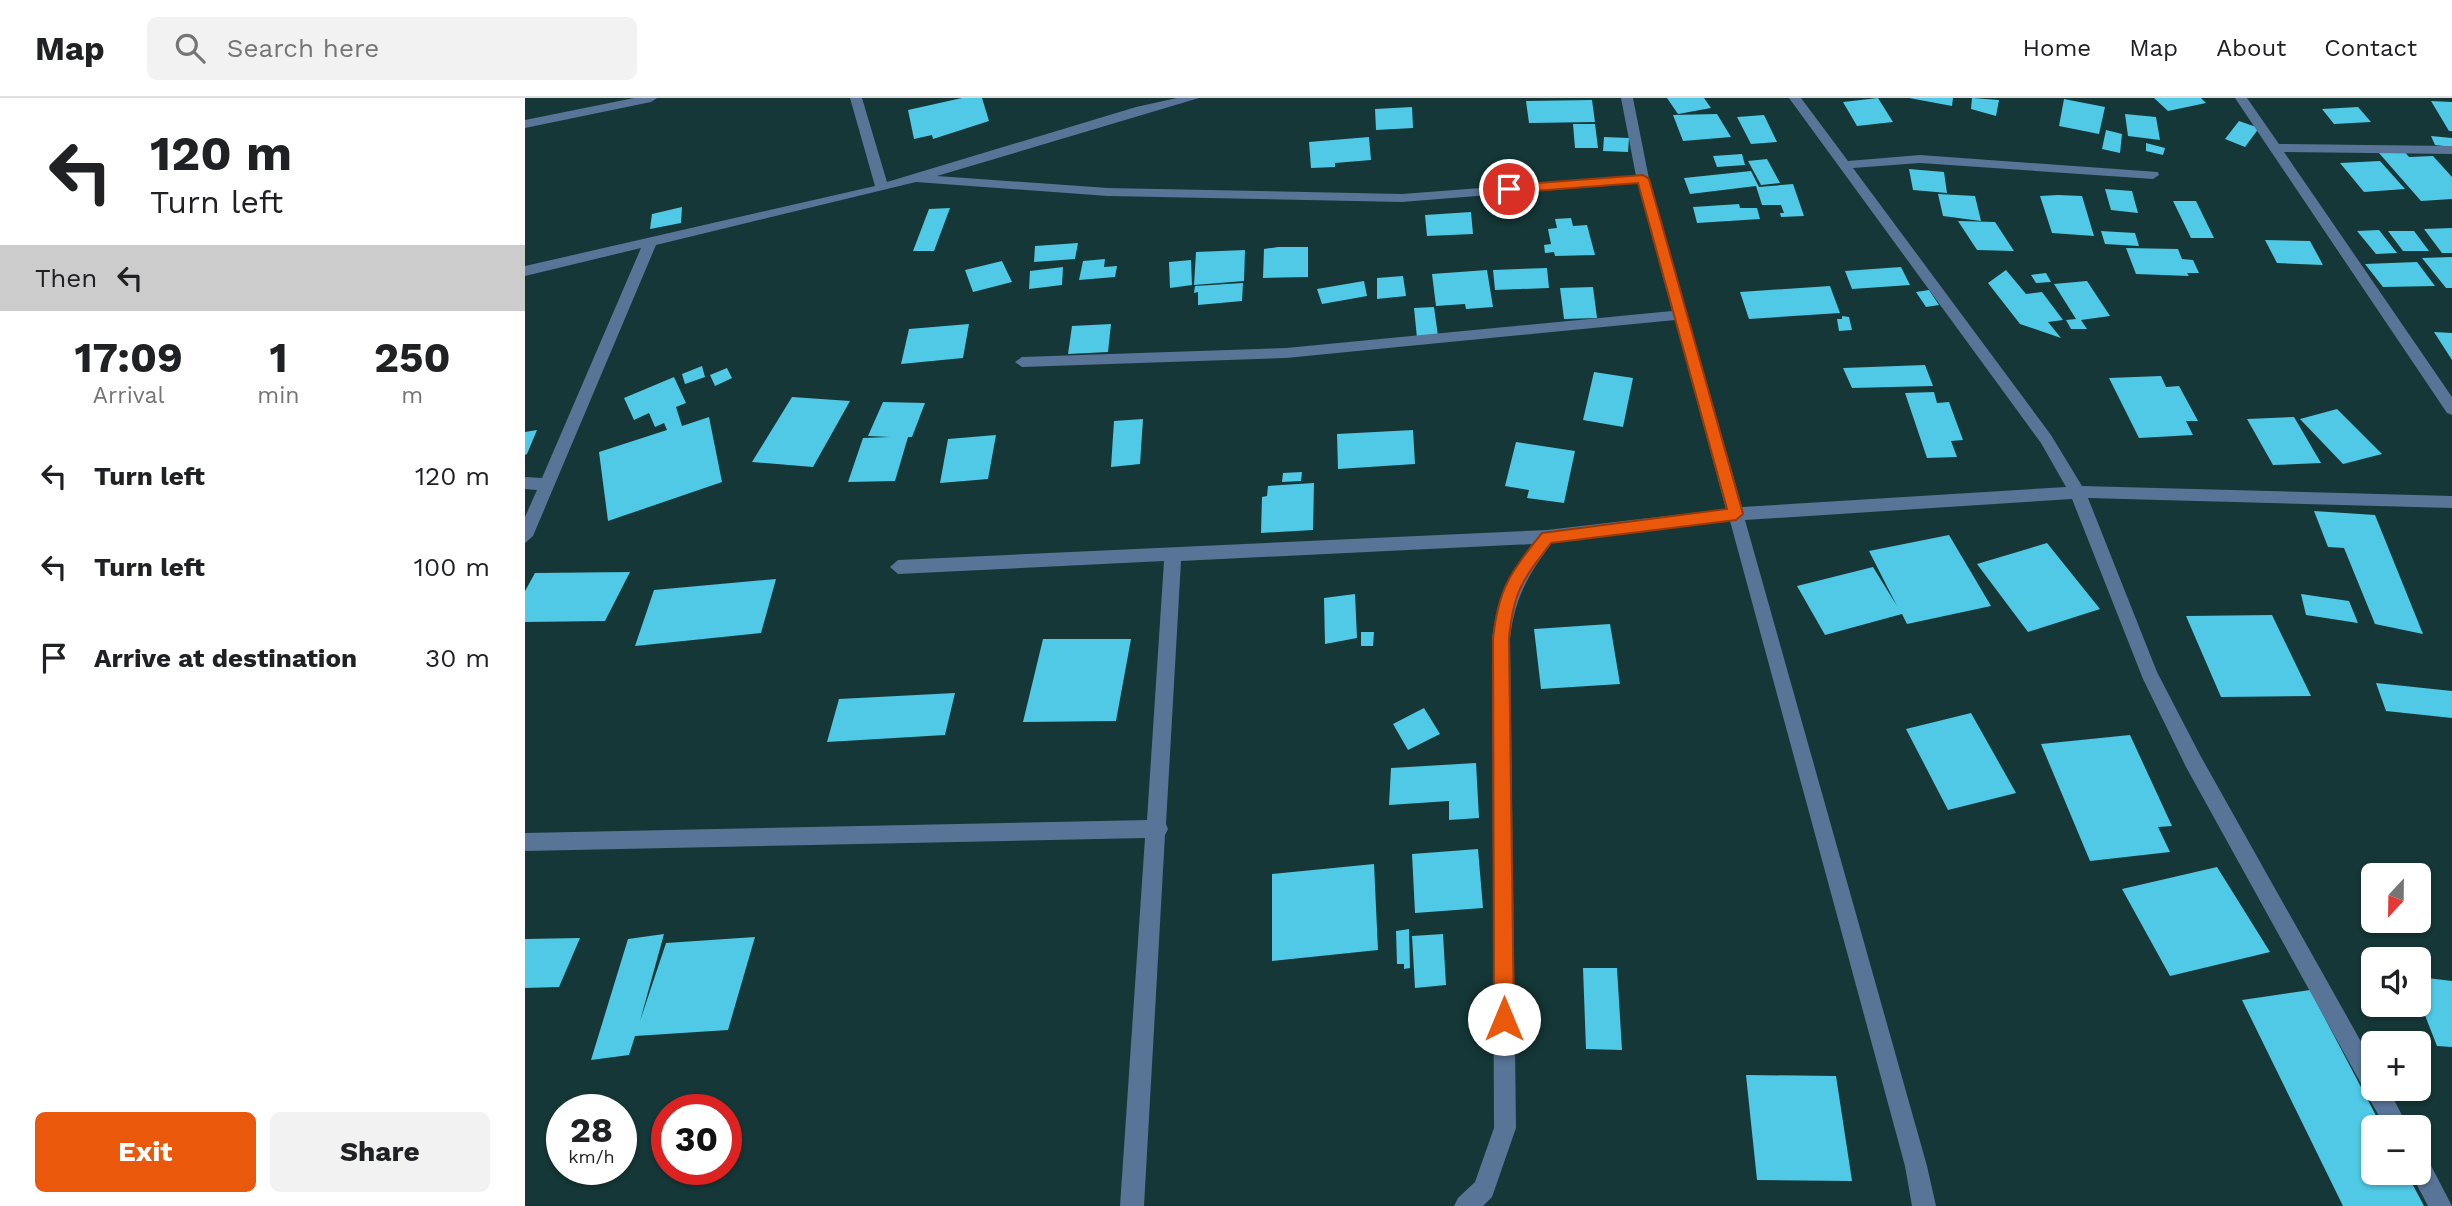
<!DOCTYPE html>
<html lang="en">
<head>
<meta charset="utf-8">
<style>
  :root { --surface:#fff; --page:#f2f2f2; --text:#202124; --muted:#757577; --line:#e0e0e0; --accent:#ea580c }
  body { margin:0; font-family:"Work Sans",sans-serif; background:var(--page); color:var(--text); height:100vh; display:flex; flex-direction:column; font-size:26px; white-space:nowrap }
  * { box-sizing:border-box; margin:0 }
  p { font-size:23px; color:var(--muted) }
  .icon { flex:none; width:38px; height:38px; fill:none; stroke:currentColor; stroke-width:2; stroke-linecap:round; stroke-linejoin:round }
  .map { position:relative; flex:1; overflow:hidden }
  .sheet { display:flex; flex-direction:column; background:var(--surface); width:525px }
  .sheet>* { flex:none }
  .banner { background:#fff; color:var(--text); overflow:hidden }
  .needle { width:46px; rotate:202deg }
  .fabs { position:absolute; left:1836px; top:765px; display:grid; gap:14px }
  .fabs a { display:grid; place-items:center; width:70px; height:70px; border-radius:10px; background:var(--surface); box-shadow:0 2px 5px #0004; font-size:35px }
  .speed { position:absolute; left:21px; top:996px; display:flex; gap:14px; font-size:35px; font-weight:700; text-align:center }
  .speed>* { display:grid; place-content:center; width:91px; height:91px; border-radius:50%; background:var(--surface); box-shadow:0 2px 5px #0004; line-height:1 }
  .speed small { font-size:18px; font-weight:400 }
  .speed .limit { border:10px solid #d22; background:#fff; color:#111 }
  .pin { position:absolute; display:grid; place-items:center; width:60px; height:60px; color:#fff; margin:-30px; border:4px solid #fff; border-radius:50%; box-shadow:0 2px 7px #0007 }
  .me { position:absolute; width:77px; margin:-38px; rotate:0deg; stroke-linejoin:round; filter:drop-shadow(0 0 5px #0008) }
  .turn { display:flex; align-items:center; gap:24px; height:147px; padding:0 35px; font-size:32px }
  .turn .icon { width:91px; height:91px; stroke-width:2.5 }
  .turn b { display:block; font-size:49px; line-height:60px }
  .then { display:flex; align-items:center; height:66px; padding:0 35px; background:#0003; gap:14px; font-size:26px }
  .eta { display:flex; justify-content:space-evenly; align-items:center; height:119px; text-align:center }
  .eta b { font-size:42px; font-weight:700; line-height:49px }
  .button { display:flex; gap:14px; margin-top:auto; padding:14px 35px }
  .button a { flex:1; height:80px; border-radius:10px; background:var(--accent); color:#fff; font-size:28px; font-weight:700; line-height:80px; text-align:center }
  .button a+a { background:var(--page); color:var(--text) }
  ul { padding:0; list-style:none }
  li { display:flex; align-items:center; gap:21px; height:91px; padding:0 35px }
  li div { flex:1 }
  li b { display:block; font-size:26px }
  li em { font-style:normal }
  header { display:flex; align-items:center; gap:42px; box-sizing:border-box; height:98px; padding:0 35px; background:var(--surface); border-bottom:2px solid var(--line) }
  header strong { font-size:33px }
  nav { display:flex; gap:38px; margin-inline-start:auto; font-size:24px }
  .search { width:490px; height:63px; background:var(--page); display:flex; align-items:center; gap:18px; box-sizing:border-box; padding:0 24px; border-radius:10px; color:var(--muted); font-size:26px }
  main { display:flex; flex:1; min-height:0 }
  .map>svg:first-child { display:block }
  .building { fill:#4fc9e5 }
  .lines { fill:none; stroke-linecap:round; stroke-linejoin:round }
  .minor { fill:#587497; fill-rule:evenodd }
  .route { fill:#ea580c; stroke:#983908; stroke-width:2 }
</style>
</head>
<body>
<header>
<strong>Map</strong>
<div class="search"><svg class="icon" aria-label="search" viewBox="0 0 24 24"><circle cx="10" cy="10" r="6"/><path d="M15 15l6 6"/></svg>Search here</div>
<nav><a>Home</a><a>Map</a><a>About</a><a>Contact</a></nav>
</header>
<main>
<section class="sheet">
<div class="banner">
<div class="turn"><svg class="icon" aria-label="left" viewBox="0 0 24 24"><path d="M17 20v-9H6M10 6l-5 5 5 5"/></svg><div><b>120 m</b>Turn left</div></div>
<div class="then">Then<svg class="icon" aria-label="left" viewBox="0 0 24 24"><path d="M17 20v-9H6M10 6l-5 5 5 5"/></svg></div>
</div>
<div class="eta">
<div><b>17:09</b><p>Arrival</p></div>
<div><b>1</b><p>min</p></div>
<div><b>250</b><p>m</p></div>
</div>
<ul>
<li><svg class="icon" aria-label="left" viewBox="0 0 24 24"><path d="M17 20v-9H6M10 6l-5 5 5 5"/></svg><div><b>Turn left</b></div><em>120 m</em></li>
<li><svg class="icon" aria-label="left" viewBox="0 0 24 24"><path d="M17 20v-9H6M10 6l-5 5 5 5"/></svg><div><b>Turn left</b></div><em>100 m</em></li>
<li><svg class="icon" aria-label="arrive" viewBox="0 0 24 24"><path d="M6 21V4h12l-3 4 3 4H6"/></svg><div><b>Arrive at destination</b></div><em>30 m</em></li>
</ul>
<div class="button"><a>Exit</a><a>Share</a></div>
</section>
<div class="map">
<svg width="1927" height="1108" viewBox="0 0 1927 1108">
  <rect width="100%" height="100%" fill="#153737"/>
  <!-- building -->
  <path class="building" d="M437,0H457L464,23L408,41L407,37L389,41L383,12Z
    M1142,0H1179L1186,10L1153,16Z
    M1353,0L1368,24L1332,28L1318,4Z
    M1384,0H1428L1427,8Z
    M1447,0L1474,2L1471,18L1446,11Z
    M1629,0H1676L1681,5L1643,13Z
    M1539,1L1580,9L1574,36L1534,28Z
    M1067,2L1070,24L1004,25L1001,3Z
    M1906,3L1927,4V33H1924Z
    M887,9L888,30L851,32L850,11Z
    M1833,9L1846,24L1809,26L1797,11Z
    M1192,16L1206,39L1158,43L1148,17Z
    M1600,16L1631,19L1635,42L1603,38Z
    M1239,17L1252,44L1226,46L1212,19Z
    M1714,23L1734,30L1720,49L1700,41Z
    M1048,26H1070L1073,50H1050Z
    M1581,32L1597,36L1595,55L1577,51Z
    M1906,38L1927,40V49L1910,47Z
    M844,39L846,62L810,65V69L786,70L784,44Z
    M1079,39L1104,40L1103,54L1078,53Z
    M1621,45L1640,50L1638,57L1621,53Z
    M1879,53L1884,59L1908,58L1927,79V101L1896,103L1854,55Z
    M1217,56L1220,67L1192,69L1188,58Z
    M1242,61L1255,85L1236,87L1223,63Z
    M1855,63L1880,91L1839,94L1815,65Z
    M1384,71L1419,74L1422,95L1388,92Z
    M1226,73L1234,89L1268,86L1279,118L1256,119L1255,115H1259L1256,107H1237L1231,88L1165,96L1159,80Z
    M1580,91L1607,93L1613,115L1586,112Z
    M1413,96L1450,98L1456,123L1418,118Z
    M1533,97L1557,98L1569,138L1527,135L1515,98Z
    M1648,103H1671L1689,140H1666Z
    M1214,106L1215,110H1232L1235,121L1172,125L1168,109Z
    M157,109L156,125L125,131L127,116Z
    M425,110L409,153H388L404,111Z
    M946,114L948,136L902,138L900,117Z
    M1046,120L1048,128L1062,127L1070,157L1030,158L1029,154L1020,155L1019,147L1026,146L1023,131L1032,130L1030,121Z
    M1433,123L1470,124L1489,153L1452,152Z
    M1927,130V155H1917L1899,131Z
    M1854,132L1872,155L1851,156L1832,133Z
    M1576,133L1610,135L1614,148L1580,146Z
    M1863,133H1889L1904,153H1878Z
    M1740,142L1785,143L1798,167L1752,165Z
    M553,145L550,161L509,164L510,148Z
    M753,149H783V179L738,180L739,151Z
    M1601,150L1653,151L1657,161L1668,162L1674,175H1662L1664,178L1611,176Z
    M720,152L719,183L669,187L671,154Z
    M1927,159V190H1921L1897,160Z
    M580,161L579,169L592,168L590,179L554,182L558,163Z
    M666,162L667,187L645,190L644,164Z
    M477,163L487,184L448,194L440,172Z
    M1892,164L1910,188L1858,189L1840,166Z
    M538,169L537,187L504,191L505,173Z
    M1376,169L1385,187L1327,191L1320,173Z
    M1022,170L1024,190L970,192L968,172Z
    M962,172L968,209L941,211L940,206L911,208L907,176Z
    M1481,172L1501,196L1517,194L1538,222L1523,224L1536,240L1495,226L1463,185Z
    M1521,175L1526,184L1511,185L1506,177Z
    M878,178L881,198L852,201V180Z
    M839,183L842,198L797,206L792,191Z
    M1562,183L1585,218L1556,222L1562,231H1546L1541,222L1551,221L1529,186Z
    M718,185L717,203L673,207V194L669,195L670,188Z
    M1305,188L1315,215L1224,221L1215,194Z
    M1068,189L1072,220L1039,221L1035,190Z
    M1404,192L1414,207L1401,209L1391,194Z
    M909,209L913,238L892,240L889,210Z
    M1317,218L1324,219L1327,232L1314,233L1312,221H1317Z
    M444,226L438,260L376,266L384,231Z
    M586,226L583,254L543,256L547,228Z
    M1909,234L1927,235V262Z
    M1400,267L1408,288L1327,290L1318,270Z
    M177,268L180,279L160,286L157,276Z
    M202,270L207,280L190,288L185,277Z
    M1069,274L1108,280L1098,329L1058,322Z
    M1636,278L1641,289L1654,288L1673,323H1661L1668,337L1614,340L1584,280Z
    M149,279L161,305L151,309L157,328L184,319L197,384L83,423L74,354L142,332L139,325L130,329L124,315L109,322L99,300Z
    M1409,294L1412,305L1424,304L1438,342L1426,343L1432,359L1402,360L1380,295Z
    M267,299L325,303L288,369L227,364Z
    M358,304L400,305L387,339H383L370,383L323,384L338,340L365,339L343,338Z
    M1812,311L1857,356L1818,366L1775,321Z
    M1769,319L1796,365L1748,367L1722,321Z
    M618,321L615,366L586,369L589,323Z
    M12,332L2,356L0,357V334Z
    M888,332L890,366L813,371L812,336Z
    M471,337L463,381L415,385L423,341Z
    M991,344L1050,353L1039,405L1002,400L1004,392L980,388Z
    M777,374L776,383L757,384L758,375Z
    M789,385L788,432L736,435L737,399L742,398L743,388Z
    M1789,413L1850,417L1898,536L1850,526L1819,450L1803,449Z
    M1424,437L1466,508L1382,526L1377,516L1300,537L1272,488L1348,469L1372,508L1344,453Z
    M1522,445L1575,511L1503,534L1452,466Z
    M105,474L80,523L0,524V493L10,475Z
    M251,481L236,535L110,548L129,492Z
    M830,496L832,540L800,546L799,500Z
    M1776,496L1824,503L1833,525L1781,517Z
    M1747,517L1786,598L1696,599L1661,518Z
    M1085,526L1095,586L1016,591L1009,531Z
    M836,534H849L848,548H836Z
    M518,541H606L591,623L498,624Z
    M1851,585L1927,593V620L1861,613Z
    M430,595L420,637L302,644L314,601Z
    M899,610L915,636L883,652L868,626Z
    M1446,615L1491,695L1423,712L1381,631Z
    M1605,637L1647,728L1633,729L1645,754L1565,763L1516,646Z
    M951,665L954,720L924,722V703L864,707L866,670Z
    M953,751L958,810L890,815L887,756Z
    M849,766L853,852L747,863V776Z
    M1692,769L1745,854L1645,878L1597,791Z
    M884,831L885,870L879,871V866H872L871,833Z
    M139,836L115,923L141,845L230,839L203,932L110,938L104,957L66,962L103,841Z
    M918,836L921,887L890,890L887,838Z
    M55,840L34,889L0,890V841Z
    M1058,870H1092L1097,952L1061,951Z
    M1894,879L1927,883V949L1912,948L1894,902Z
    M1785,892L1857,1029H1848V1074H1881L1899,1108H1818L1717,902Z
    M1221,977L1311,978L1327,1083L1232,1082Z"/>
  <g class="lines">
    <!-- minor -->
    <path class="minor" d="M109,0H132L126,4L0,30V22Z
      M325,0H337L362,84L611,9L652,0H674L412,78L583,90L877,96L1111,78L1096,0H1108L1124,81L1217,409L1541,389L1516,345L1264,0H1276L1323,63L1395,57L1633,74L1634,77L1628,81L1395,65L1328,70L1526,337L1557,388L1927,398V410L1563,400L1632,574L1675,657L1848,965V990H1863L1883,1029H1860L1661,669L1618,581L1547,401L1220,422L1402,1068L1411,1108H1387L1380,1068L1205,423L1027,445C1003,476 989,502 985,541L991,1030L967,1099L958,1108H929L933,1100L950,1084L969,1030L967,541C972,504 984,476 1007,446L656,463L641,726L643,731L640,737L619,1108H595L620,740L0,753V735L622,722L639,463L373,476L365,469L373,462L1022,432L1201,411L1150,222L761,260L497,269L490,264L497,259L761,250L1147,213L1113,85L877,104L583,98L391,84L131,147L8,438L0,445V419L12,392L0,391V379L17,380L116,150L0,178V168L350,88Z
      M1710,0H1722L1754,46L1927,48V56L1759,54L1927,299V317L1922,315Z
      M1894,1057L1902,1060L1927,1108H1903L1885,1074H1894Z"/>
  </g>
  <!-- route -->
  <path class="route" d="M1118,77L1124,81L1218,416L1211,422L1026,445C998,481 988,494 984,541L989,921L986,928L979,931L972,928L969,921L968,541C973,491 986,473 1017,435L1202,411L1113,85L984,95L978,91L984,87Z"/>
</svg>
<div class="fabs">
<a><svg class="needle" viewBox="-14 -14 28 28"><path d="M0-13l5 13h-10z" fill="#e53935"/><path d="M0 13l5-13h-10z" fill="#757577"/></svg></a>
<a><svg class="icon" aria-label="sound" viewBox="0 0 24 24"><path d="M4 9h4l5-4v14l-5-4H4zM17 9q2 3 0 6"/></svg></a>
<a>+</a>
<a>−</a>
</div>
<div class="speed"><div>28<small>km/h</small></div><div class="limit">30</div></div>
<div class="pin" style="left:984px;top:91px;background:#d93025"><svg class="icon" aria-label="arrive" viewBox="0 0 24 24"><path d="M6 21V4h12l-3 4 3 4H6"/></svg></div>
<svg class="me" style="left:979px;top:921px" viewBox="-20 -20 40 40"><circle r="19" fill="#fff"/><path d="M0-13L10 11 0 6-10 11z" fill="#ea580c"/></svg>
</div>
</main>
</body>
</html>
